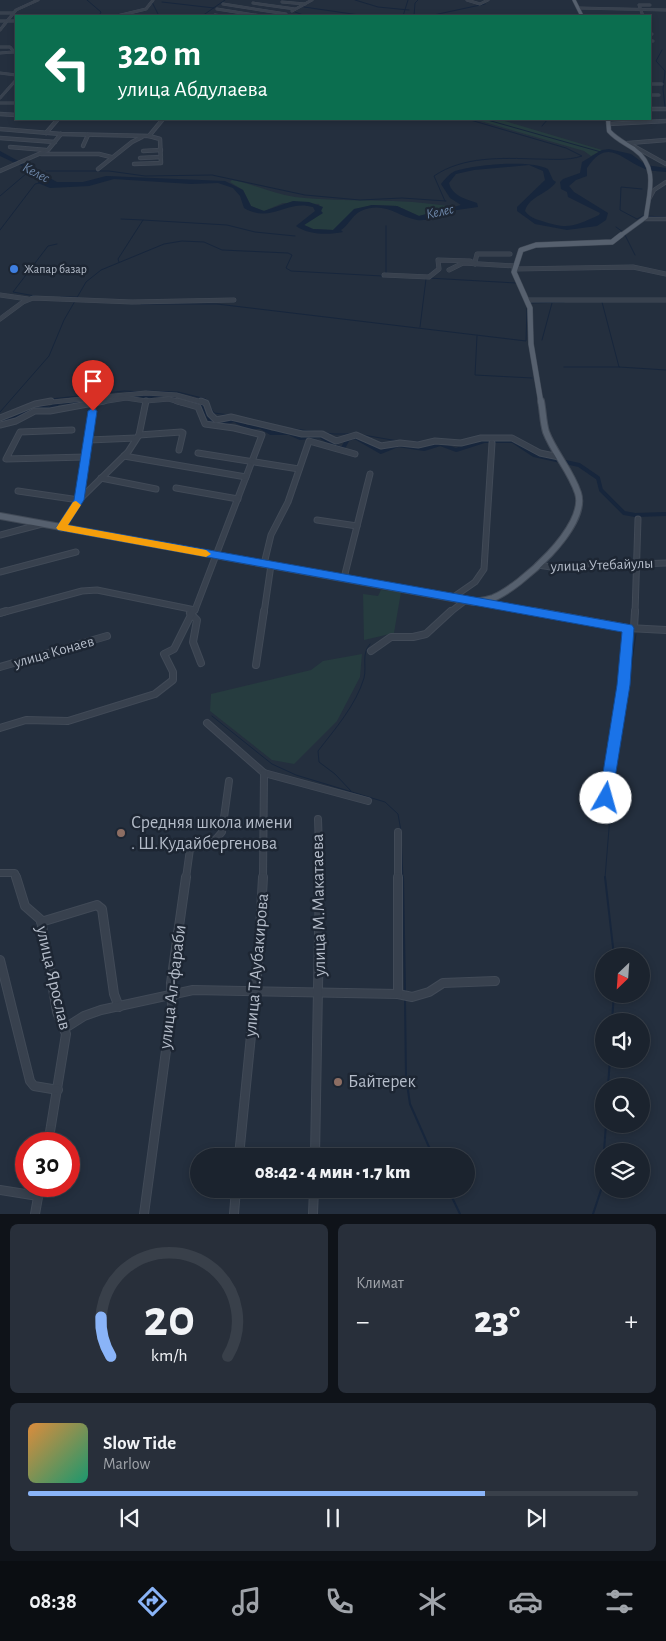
<!DOCTYPE html>
<html lang="ru">
<meta charset="utf-8">
<style>
body{margin:0;font-family:"Alegreya Sans",sans-serif;background:#282f3a;color:#f1f3f6;height:100vh;display:flex;flex-direction:column;font-size:19px;white-space:nowrap}
*{box-sizing:border-box;margin:0}
p{font-size:16px;color:#a0a4aa}
.icon{flex:none;width:28px;height:28px;fill:none;stroke:currentColor;stroke-width:2;stroke-linecap:round;stroke-linejoin:round}
.map{position:relative;height:1214px;overflow:hidden}
.panel{display:flex;flex-direction:column;gap:10px;padding:10px;background:#0f1319;flex:1}
.panel>*{flex:none}
.banner{position:absolute;left:15px;top:15px;width:636px;height:105px;border-radius:0px;box-shadow:0 2px 8px #0003,0 0 0 1px #39404a;background:#0b6e4f;color:#fff;overflow:hidden}
.needle{width:32px;rotate:205deg}
.controls{position:absolute;left:595px;top:948px;display:grid;gap:10px}
.controls a{display:grid;place-items:center;width:55px;height:55px;border-radius:50%;background:#1b232e;box-shadow:0 2px 8px #0003,0 0 0 1px #39404a;font-size:25px}
.speed{position:absolute;left:15px;top:1132px;display:flex;gap:10px;font-size:25px;font-weight:700;text-align:center}
.speed>*{display:grid;place-content:center;width:65px;height:65px;border-radius:50%;background:#1b232e;box-shadow:0 2px 8px #0003,0 0 0 1px #39404a;line-height:1}
.speed .limit{border:8px solid #d22;background:#fff;color:#111}
.pin{position:absolute;display:grid;place-items:center;width:42px;height:42px;color:#fff;margin:-51px -21px;border-radius:50% 50% 50% 0;rotate:-45deg;box-shadow:0 0 5px #0007}
.pin .icon{rotate:45deg}
.me{position:absolute;width:55px;margin:-28px;rotate:7deg;stroke-linejoin:round;filter:drop-shadow(0 0 4px #0008)}
.turn{display:flex;align-items:center;gap:18px;height:105px;padding:0 20px;font-size:22px}
.turn .icon{width:65px;height:65px;stroke-width:2.5}
.turn b{display:block;font-size:35px;line-height:42px}
.big{font-size:38px;font-weight:800;line-height:1.1}
.panel .tile{flex:1;display:flex;flex-direction:column;justify-content:center;gap:8px;min-width:0;padding:0 18px;border-radius:8px;background:#282f3a}
.panel .dial{align-items:center;gap:0}
.dial svg{height:130px;overflow:visible;fill:none;stroke:#39404a;stroke-width:7;stroke-linecap:round;text-anchor:middle}
.dial text{fill:#f1f3f6;stroke:none}
.song{display:flex;align-items:center;gap:15px}
.cover{width:60px;height:60px;border-radius:8px;background:linear-gradient(135deg,hsl(30 70% 55%),hsl(160 70% 35%))}
.played{height:5px;border-radius:2px;background:linear-gradient(90deg,#8ab4f8 75%,#39404a 75%)}
.keys{display:flex;justify-content:space-around;direction:ltr}
.heat{display:flex;justify-content:space-between;align-items:center;font-size:28px;direction:ltr}
.panel .tiles{flex:1;display:grid;gap:10px;grid-template-columns:1fr 1fr}
.tile:last-child{grid-column:span 2}
.trip{position:absolute;left:190px;top:1148px;width:285px;height:50px;border-radius:25px;background:#1b232e;box-shadow:0 2px 8px #0003,0 0 0 1px #39404a;font-weight:800;line-height:50px;text-align:center}
.menu{display:flex;height:80px;justify-content:space-around;align-items:center;background:#0b0e12;color:#a0a4aa}
.menu .icon{width:35px;height:35px}
.menu .on{color:#8ab4f8}
.menu b{font-size:22px;color:#f1f3f6}
.map>svg:first-child{display:block}
.green{fill:#263c3f}
.water{fill:#17263c}
.lines{fill:none;stroke-linecap:round;stroke-linejoin:round}
.stream-far1{stroke:#17263c;stroke-width:1}
.stream{stroke:#17263c;stroke-width:2}
.canal-far1{stroke:#17263c;stroke-width:3}
.canal{stroke:#17263c;stroke-width:4}
.minor-far5-casing{stroke:#414a57;stroke-width:3}
.minor-far4-casing{stroke:#414a57;stroke-width:4.5}
.minor-far3-casing{stroke:#414a57;stroke-width:5}
.minor-far2-casing{stroke:#414a57;stroke-width:7}
.minor-far1-casing{stroke:#414a57;stroke-width:8}
.minor-casing{stroke:#414a57;stroke-width:10}
.major-far3-casing{stroke:#414a57;stroke-width:4}
.major-far2-casing{stroke:#414a57;stroke-width:5}
.major-far1-casing{stroke:#414a57;stroke-width:6}
.major-casing{stroke:#414a57;stroke-width:8}
.minor-far5{stroke:#38414e;stroke-width:2.5}
.minor-far4{stroke:#38414e;stroke-width:3}
.minor-far3{stroke:#38414e;stroke-width:4}
.minor-far2{stroke:#38414e;stroke-width:5}
.minor-far1{stroke:#38414e;stroke-width:6}
.minor{stroke:#38414e;stroke-width:8}
.major-far3{stroke:#56606e;stroke-width:3}
.major-far2{stroke:#56606e;stroke-width:4}
.major-far1{stroke:#56606e;stroke-width:5}
.major{stroke:#56606e;stroke-width:6}
.route{fill:#1a73e8;stroke:#114b97}
.slow{fill:#f59e0b}
.shop-dot{fill:#3f7fe0;stroke:#1d2633;stroke-width:2}
.education-dot{fill:#8d6e63;stroke:#1d2633;stroke-width:2}
.labels{text-anchor:middle;dominant-baseline:central;stroke-width:5;stroke-linejoin:round;paint-order:stroke}
.far-poi-label{font-size:12px;fill:#b4bcc9;stroke:#1d2633;text-anchor:start}
.far-water-label{font-size:14px;font-style:italic;fill:#6d86a8;stroke:#1d2633}
.street-label{font-size:15px;fill:#b4bcc9;stroke:#1d2633}
.near-poi-label{font-size:18px;fill:#b4bcc9;stroke:#1d2633;text-anchor:start}
.near-street-label{font-size:18px;fill:#b4bcc9;stroke:#1d2633}
</style>
<div class="map">
<svg width="666" height="1214" viewBox="0 0 666 1214">
<rect width="100%" height="100%" fill="#242f3e"/>
<g class="green">
<polygon points="474,119 498,119 602,150 591,156 584,151"/>
<path d="M 232,180 C 253,184 274,194 295,197 C 347,203 400,197 452,207 L 419,216 L 397,206 L 372,205 L 353,211 L 333,230 L 313,229 L 304,225 L 322,213 L 319,204 L 283,203 L 264,211 L 251,206 L 243,190 L 230,182 Z"/>
<polygon points="381,590 401,592 394,633 364,640 363,594 378,596"/>
<polygon points="362,654 360,677 337,721 294,764 272,760 210,711 211,694 311,670 323,661"/>
</g>
<path class="water" d="M 609,149 L 631,154 L 646,165 L 666,168 L 666,172 C 658,171 650,172 643,168 C 621,159 607,137 587,168 L 587,176 L 576,180 L 569,186 L 574,192 L 608,213 L 606,220 L 597,226 L 567,230 L 535,224 L 517,211 L 517,207 L 545,180 L 543,171 L 529,165 L 474,170 L 456,174 L 449,183 C 452,196 466,199 477,203 L 478,207 L 450,211 L 445,216 C 436,218 426,221 417,220 C 396,216 385,201 361,211 C 352,215 349,225 341,230 L 343,232 C 329,235 308,235 296,226 L 315,211 L 313,207 C 287,199 271,224 244,208 L 240,196 L 233,188 L 218,183 L 191,184 L 114,179 L 89,186 L 50,188 L 38,183 L 39,179 L 36,179 L 32,171 L 0,156 L 0,151 L 57,182 L 83,182 L 106,176 L 225,181 L 243,190 L 251,206 L 264,211 L 293,201 L 309,202 L 323,207 L 321,211 L 323,213 L 304,225 L 313,229 L 333,230 L 354,209 L 372,205 L 397,206 L 419,216 L 461,205 L 450,198 L 441,184 C 445,179 449,174 455,171 C 474,165 531,159 548,169 L 553,180 L 556,182 C 548,194 529,196 525,211 C 529,217 535,219 542,221 C 568,230 575,226 599,215 L 600,213 L 568,197 L 567,192 L 561,189 L 560,182 L 563,179 L 580,173 L 582,162 L 602,150 Z"/>
<g class="lines">
<g class="stream-far1">
<polyline points="87,0 101,12 99,16"/>
<polyline points="355,0 378,7 409,10"/>
<polyline points="152,2 159,16"/>
<polyline points="162,2 214,8"/>
<polyline points="304,7 366,16"/>
<polyline points="295,12 306,16"/>
<polyline points="202,16 225,0"/>
<polyline points="403,16 408,0"/>
<polyline points="414,16 415,3 418,0"/>
<polyline points="429,16 485,4"/>
<polyline points="662,50 656,61 665,71 663,89 665,107"/>
<polyline points="484,119 601,152"/>
<polyline points="542,126 548,119"/>
<polyline points="46,171 109,171 145,176 212,175 305,195 360,200 402,198 446,201"/>
<polyline points="642,189 621,187 620,210 637,219 643,216 665,217"/>
<polyline points="0,196 27,173"/>
<path d="M 445,201 L 434,176 C 463,156 502,158 536,159 C 551,159 567,161 582,156 L 566,148 L 467,119"/>
<polyline points="121,219 143,220"/>
<polyline points="386,226 386,273"/>
<polyline points="616,227 623,232"/>
<polyline points="0,230 35,184 39,183"/>
<polyline points="625,235 635,255"/>
<polyline points="119,262 118,259 143,220 227,225 255,232 295,236"/>
<polyline points="428,278 516,283"/>
<polyline points="35,296 13,292 48,246 57,244"/>
<polyline points="61,297 77,297"/>
<polyline points="602,302 619,367 666,370"/>
<polyline points="531,303 564,302"/>
<polyline points="141,304 217,304 526,341 527,308"/>
<polyline points="420,327 426,279"/>
<polyline points="477,336 475,375 532,378"/>
<polyline points="542,340 552,303"/>
<polyline points="564,367 619,367"/>
<polyline points="147,391 178,392 206,399 214,413 229,415"/>
<polyline points="51,399 124,391 143,392"/>
<polyline points="0,412 49,356 64,320 86,282 101,270 164,244 182,241 204,242 222,250 288,253 292,255 286,268 291,271 382,276"/>
<polyline points="0,415 6,413"/>
<polyline points="286,428 334,434 354,434"/>
<polyline points="363,435 398,441"/>
<polyline points="410,442 426,441"/>
<polyline points="212,716 272,764 296,775 385,802 398,814 401,831"/>
<path d="M 351,791 L 335,774 L 319,762 L 318,751 C 335,729 356,705 364,678 C 367,665 361,654 370,644"/>
<polyline points="401,835 403,878"/>
<polyline points="605,878 611,804 636,634"/>
</g>
<g class="stream">
<polyline points="403,877 405,991"/>
<polyline points="605,877 614,956"/>
<polyline points="405,1000 406,1077 410,1104 433,1156"/>
<polyline points="612,1021 614,994"/>
<polyline points="608,1086 610,1059"/>
<polyline points="604,1151 606,1124"/>
<polyline points="448,1189 460,1214"/>
<polyline points="593,1214 602,1187 604,1157"/>
</g>
<g class="canal-far1">
<polyline points="132,395 147,397 162,395"/>
<polyline points="59,403 72,403"/>
<polyline points="78,403 112,398"/>
</g>
<g class="canal">
<polyline points="63,401 88,401"/>
<polyline points="198,402 214,425 234,420 247,427 261,427 271,433 289,433 300,438 320,436 339,448 343,448 348,439 355,437 381,452 398,445 424,449 440,444 456,450 484,441 513,441 534,455 579,465 598,478 601,490 624,513 635,515 666,514"/>
<polyline points="0,420 13,419 38,405 49,409 61,401"/>
</g>
<g class="minor-far5-casing">
<g id="minor-far5">
<polyline points="467,0 480,4 488,0"/>
<polyline points="282,2 305,4"/>
<polyline points="253,3 295,9"/>
<polyline points="223,4 286,14"/>
<polyline points="578,8 666,10"/>
<polyline points="217,9 261,16"/>
<polyline points="292,11 312,0"/>
<polyline points="0,13 13,13"/>
<polyline points="215,15 222,16"/>
<polyline points="117,16 146,9 153,0"/>
<polyline points="643,16 639,5 650,5"/>
<polyline points="0,21 16,21"/>
<polyline points="0,30 16,10 38,0"/>
<polyline points="650,33 652,34"/>
<polyline points="650,41 653,41"/>
<polyline points="0,47 10,47 16,54"/>
<polyline points="0,53 13,52"/>
<polyline points="0,73 16,75"/>
<polyline points="650,84 662,84"/>
<polyline points="650,95 659,95"/>
<polyline points="0,98 16,80"/>
<polyline points="0,103 16,103"/>
</g>
</g>
<g class="minor-far4-casing">
<g id="minor-far4">
<polyline points="650,109 666,109"/>
<polyline points="0,114 16,115"/>
<polyline points="608,124 666,121"/>
<polyline points="0,129 61,134 149,136 163,119"/>
<polyline points="46,133 58,119"/>
<polyline points="0,138 55,142"/>
<polyline points="628,143 666,164"/>
<polyline points="629,143 666,140"/>
<polyline points="83,146 88,135"/>
<polyline points="10,147 46,150"/>
<polyline points="143,151 161,150"/>
<polyline points="41,154 99,154 111,157"/>
<polyline points="140,158 161,157"/>
<polyline points="134,164 161,163 160,139 149,136"/>
<polyline points="98,169 132,142 142,137"/>
<polyline points="0,171 48,150 61,134"/>
<polyline points="649,199 654,190 666,182"/>
<polyline points="645,219 666,219"/>
</g>
</g>
<g class="minor-far3-casing">
<g id="minor-far3">
<polyline points="475,262 477,254 510,254"/>
<polyline points="514,269 633,267 666,274"/>
<polyline points="449,270 463,263 515,266"/>
<polyline points="384,275 429,277 439,269 438,260 470,261 475,264"/>
<polyline points="0,295 28,299"/>
<polyline points="529,300 666,300"/>
<polyline points="0,319 23,302 33,298 132,302 234,300"/>
<polyline points="42,403 146,393 176,395 205,403"/>
<polyline points="95,403 126,398 146,401 169,399 182,403"/>
</g>
</g>
<g class="minor-far2-casing">
<g id="minor-far2">
<polyline points="177,401 198,407 205,424 234,428 262,435 195,610 190,613"/>
<polyline points="201,401 206,403 210,414 216,420 231,417 302,434 322,434 336,441 356,435 381,446 400,443 418,445 435,441 461,443 481,438 512,438 540,453 559,457"/>
<polyline points="0,418 35,404 51,401"/>
<polyline points="0,425 16,421 35,411 50,411 104,401"/>
<polyline points="72,430 20,432 6,459 86,457"/>
<polyline points="139,435 181,432 183,433 179,450"/>
<polyline points="89,440 136,438"/>
<polyline points="198,453 299,469"/>
<polyline points="124,456 246,477"/>
<polyline points="101,478 156,489"/>
<polyline points="176,488 238,499"/>
<polyline points="18,491 79,500 128,452 139,435 146,401"/>
<polyline points="317,520 357,526"/>
<polyline points="61,528 79,500 93,411"/>
<polyline points="0,535 42,524"/>
<polyline points="264,564 271,535 288,502 309,441 355,454"/>
<polyline points="538,565 551,567 666,563"/>
<polyline points="0,572 76,552"/>
<polyline points="344,578 370,474"/>
<polyline points="452,598 475,582 484,569 492,443"/>
<polyline points="479,602 541,613"/>
<polyline points="1,613 82,591 97,590 195,610"/>
<polyline points="264,613 271,565"/>
<polyline points="449,613 466,600"/>
<polyline points="635,613 638,519"/>
</g>
</g>
<g class="minor-far1-casing">
<g id="minor-far1">
<polyline points="533,611 628,628 666,630"/>
<polyline points="0,613 6,611"/>
<polyline points="190,613 197,620 193,642 201,663"/>
<polyline points="634,628 635,611"/>
<polyline points="371,651 391,637 413,637 426,634 451,611"/>
<polyline points="256,665 264,611"/>
<polyline points="0,667 107,636"/>
<polyline points="207,723 264,773 368,801"/>
<polyline points="0,728 26,720 68,721 155,694 173,680 173,672 164,654 174,649 193,611"/>
<polyline points="606,798 624,685 628,628"/>
<polyline points="318,819 320,878"/>
<polyline points="398,832 398,878"/>
<polyline points="0,873 15,873 17,878"/>
<polyline points="186,878 190,849 216,839 222,832 229,781"/>
<polyline points="263,878 264,773"/>
</g>
</g>
<g class="minor-casing">
<g id="minor">
<polyline points="16,877 25,906 41,920 57,1012 66,1034 48,1144"/>
<polyline points="41,922 97,905 102,909 114,994 119,1007"/>
<polyline points="0,960 30,1081 34,1086 58,1090"/>
<polyline points="398,994 412,997 429,992 443,983 495,981"/>
<polyline points="65,1028 84,1016 101,1010 193,990 398,994 398,877"/>
<polyline points="239,1156 258,965 263,877"/>
<polyline points="315,1156 320,877"/>
<polyline points="0,1190 38,1196"/>
<polyline points="35,1214 40,1186"/>
<polyline points="144,1214 172,1006 171,983 186,877"/>
<polyline points="234,1214 236,1189"/>
<polyline points="313,1214 314,1189"/>
</g>
</g>
<g class="major-far3-casing">
<polyline id="major-far3" points="574,0 582,16"/>
</g>
<g class="major-far2-casing">
<path id="major-far2" d="M 608,119 L 609,131 C 616,139 625,143 634,149 C 659,167 649,192 646,217 L 620,236"/>
</g>
<g class="major-far1-casing">
<polyline id="major-far1" points="541,403 531,344 530,308 514,272 521,250 536,245 612,242 621,235"/>
</g>
<g class="major-casing">
<path id="major" d="M 0,516 L 474,602 C 480,601 487,600 493,598 C 520,587 589,526 578,493 C 571,471 554,453 546,432 C 543,422 543,411 541,401"/>
</g>
<use href="#minor-far5" class="minor-far5"/>
<use href="#minor-far4" class="minor-far4"/>
<use href="#minor-far3" class="minor-far3"/>
<use href="#minor-far2" class="minor-far2"/>
<use href="#minor-far1" class="minor-far1"/>
<use href="#minor" class="minor"/>
<use href="#major-far3" class="major-far3"/>
<use href="#major-far2" class="major-far2"/>
<use href="#major-far1" class="major-far1"/>
<use href="#major" class="major"/>
</g>
<polygon class="route" points="93,408 97,411 84,500 68,525 632,625 634,628 630,685 611,803 606,805 601,803 599,798 617,685 622,632 58,530 56,528 74,500 88,411"/>
<polygon class="slow" points="76,501 81,505 68,525 206,550 211,554 206,557 58,530 56,528 73,502"/>
<circle class="shop-dot" cx="14" cy="269" r="5"/>
<g class="education-dot">
<circle cx="121" cy="833" r="5"/>
<circle cx="338" cy="1082" r="5"/>
</g>
<g class="labels">
<g class="far-poi-label">
<text x="24" y="269">Жапар базар</text>
</g>
<g class="far-water-label">
<text transform="translate(36 173) rotate(28)">Келес</text>
<text transform="translate(440 212) rotate(-12)">Келес</text>
</g>
<g class="street-label">
<text transform="translate(602 565) rotate(-2)">улица Утебайулы</text>
<text transform="translate(54 652) rotate(-16)">улица Конаев</text>
</g>
<g class="near-poi-label">
<text x="131" y="823">Средняя школа имени<tspan x="131" dy="21">. Ш.Кудайбергенова</tspan></text>
<text x="348" y="1082">Байтерек</text>
</g>
<g class="near-street-label">
<text transform="translate(319 905) rotate(-91)">улица М.Макатаева</text>
<text transform="translate(257 965) rotate(-85)">улица Т.Аубакирова</text>
<text transform="translate(53 978) rotate(77)">улица Ярослав</text>
<text transform="translate(173 987) rotate(-83)">улица Ал-фараби</text>
</g>
</g>
</svg>
<div class="controls">
<a><svg class="needle" viewBox="-14 -14 28 28"><path d="M0-13l5 13h-10z" fill="#e53935"/><path d="M0 13l5-13h-10z" fill="#a0a4aa"/></svg></a>
<a><svg class="icon" aria-label="sound" viewBox="0 0 24 24"><path d="M4 9h4l5-4v14l-5-4H4zM17 9q2 3 0 6"/></svg></a>
<a><svg class="icon" aria-label="search" viewBox="0 0 24 24"><circle cx="10" cy="10" r="6"/><path d="M15 15l6 6"/></svg></a>
<a><svg class="icon" aria-label="layers" viewBox="0 0 24 24"><path d="M12 4l9 5-9 5-9-5zM3 14l9 5 9-5"/></svg></a>
</div>
<div class="speed"><div class="limit">30</div></div>
<div class="pin" style="left:93px;top:411px;background:#d93025"><svg class="icon" aria-label="arrive" viewBox="0 0 24 24"><path d="M6 21V4h12l-3 4 3 4H6"/></svg></div>
<svg class="me" style="left:606px;top:798px" viewBox="-20 -20 40 40"><circle r="19" fill="#fff"/><path d="M0-13L10 11 0 6-10 11z" fill="#1a73e8"/></svg>
<div class="trip">08:42 · 4 мин · 1.7 km</div>
<div class="banner">
<div class="turn"><svg class="icon" aria-label="left" viewBox="0 0 24 24"><path d="M17 20v-9H6M10 6l-5 5 5 5"/></svg><div><b>320 m</b>улица Абдулаева</div></div>
</div>
</div>
<section class="panel">
<div class="tiles">
<div class="tile dial"><svg viewBox="0 0 100 80">
<path d="M14 69A42 42 0 1 1 86 69"/>
<path d="M14 69A42 42 0 0 1 8 45" stroke="#8ab4f8"/>
<text x="50" y="56" font-size="32" font-weight="700">20</text>
<text x="50" y="72" font-size="11">km/h</text>
</svg></div>
<div class="tile"><p>Климат</p>
<div class="heat"><a>−</a><b class="big">23°</b><a>+</a></div>
</div>
<div class="tile">
<div class="song"><i class="cover"></i><div><b>Slow Tide</b><p>Marlow</p></div></div>
<div class="played"></div>
<div class="keys"><svg class="icon" aria-label="previous" viewBox="0 0 24 24"><path d="M18 5L8 12l10 7zM5 5v14"/></svg><svg class="icon" aria-label="pause" viewBox="0 0 24 24"><path d="M8 5v14M16 5v14"/></svg><svg class="icon" aria-label="next" viewBox="0 0 24 24"><path d="M6 5l10 7-10 7zM19 5v14"/></svg></div>
</div>
</div>
</section>
<nav class="menu">
<b>08:38</b>
<svg class="icon on" aria-label="directions" viewBox="0 0 24 24"><path d="M12 3l9 9-9 9-9-9zM9 14v-3h6M13 9l2 2-2 2"/></svg>
<svg class="icon" aria-label="music" viewBox="0 0 24 24"><path d="M9 18V5l10-2v13"/><circle cx="6" cy="18" r="3"/><circle cx="16" cy="16" r="3"/></svg>
<svg class="icon" aria-label="phone" viewBox="0 0 24 24"><path d="M5 4h4l2 5-3 2q2 4 5 5l2-3 5 2v4C11 20 4 13 5 4z"/></svg>
<svg class="icon" aria-label="climate" viewBox="0 0 24 24"><path d="M12 3v18M4 7l16 10M4 17L20 7"/></svg>
<svg class="icon" aria-label="car" viewBox="0 0 24 24"><path d="M5 17H2v-5l4-1 3-4h7l3 4 3 1v5h-3M9 17h6M6 11h13"/><circle cx="7" cy="17" r="2"/><circle cx="17" cy="17" r="2"/></svg>
<svg class="icon" aria-label="filters" viewBox="0 0 24 24"><path d="M4 7h16M4 17h16"/><circle cx="9" cy="7" r="2"/><circle cx="15" cy="17" r="2"/></svg>
</nav>
